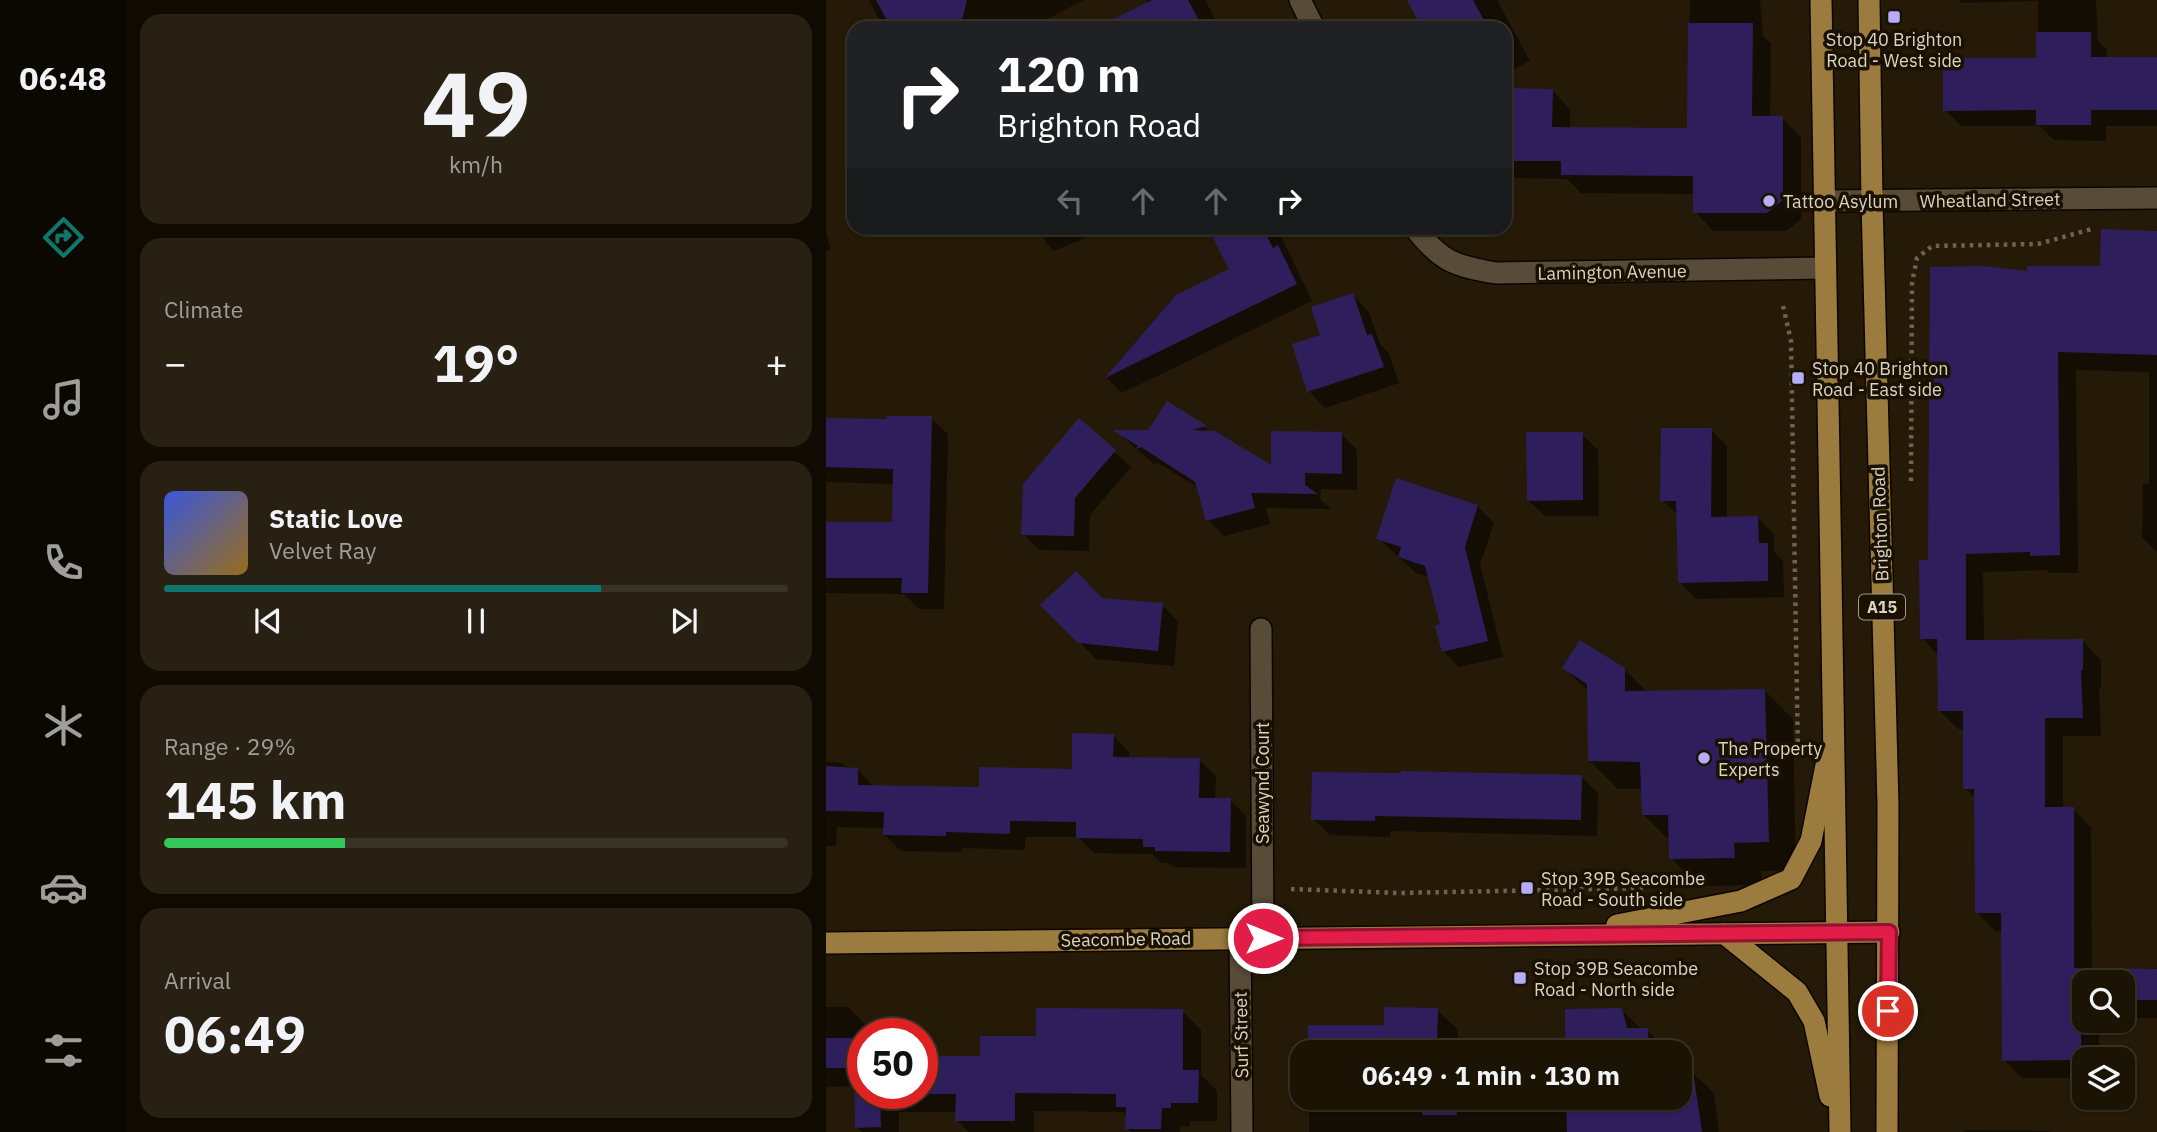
<!DOCTYPE html>
<meta charset="utf-8">
<style>
body{margin:0;font-family:"IBM Plex Sans",sans-serif;background:#282113;color:#f1f3f6;height:100vh;display:flex;flex-direction:column;font-size:26px;white-space:nowrap}
*{box-sizing:border-box;margin:0}
p{font-size:23px;color:#a09e9a}
.icon{flex:none;width:38px;height:38px;fill:none;stroke:currentColor;stroke-width:2;stroke-linecap:round;stroke-linejoin:round}
.map{position:relative;flex:1;overflow:hidden}
.side{display:flex;flex-direction:column;gap:14px;padding:14px;background:#0f0b03;width:700px}
.side>*{flex:none}
.hud{position:absolute;left:21px;top:21px;width:665px;height:214px;border-radius:21px;box-shadow:0 2px 5px #0004,0 0 0 2px #393327;background:#202124;color:#fff;overflow:hidden}
.controls{position:absolute;left:1246px;top:970px;display:grid;gap:14px}
.controls a{display:grid;place-items:center;width:63px;height:63px;border-radius:14px;background:#1b1405;box-shadow:0 2px 5px #0004,0 0 0 2px #393327;font-size:35px}
.speed{position:absolute;left:21px;top:1018px;display:flex;gap:14px;font-size:35px;font-weight:700;text-align:center}
.speed>*{display:grid;place-content:center;width:91px;height:91px;border-radius:50%;background:#1b1405;box-shadow:0 2px 5px #0004,0 0 0 2px #393327;line-height:1}
.speed .limit{border:10px solid #d22;background:#fff;color:#111}
.pin{position:absolute;display:grid;place-items:center;width:60px;height:60px;color:#fff;margin:-30px;border:4px solid #fff;border-radius:50%;box-shadow:0 2px 7px #0007}
.me{position:absolute;width:77px;margin:-38px;rotate:90deg;stroke-linejoin:round;filter:drop-shadow(0 0 5px #0008)}
.turn{display:flex;align-items:center;gap:24px;height:147px;padding:0 35px;font-size:32px}
.turn .icon{width:91px;height:91px;stroke-width:2.5}
.turn b{display:block;font-size:49px;line-height:60px}
.lanes{display:flex;align-items:center;height:66px;padding:0 35px;background:#0003;justify-content:center;gap:35px;direction:ltr}
.lanes .off{opacity:.35}
.big{font-size:52px;font-weight:700;line-height:1.1}
.side .tile{flex:1;display:flex;flex-direction:column;justify-content:center;gap:10px;min-width:0;padding:0 24px;border-radius:21px;background:#282113}
.side .dial{align-items:center;gap:0}
.dial b{font-size:91px;line-height:1}
.song{display:flex;align-items:center;gap:21px}
.cover{width:84px;height:84px;border-radius:10px;background:linear-gradient(135deg,hsl(230 70% 55%),hsl(40 70% 35%))}
.played{height:7px;border-radius:4px;background:linear-gradient(90deg,#0f766e 70%,#393327 70%)}
.keys{display:flex;justify-content:space-around;direction:ltr}
.heat{display:flex;justify-content:space-between;align-items:center;font-size:38px;direction:ltr}
.charge{height:10px;border-radius:5px;background:linear-gradient(90deg,#34c759 29%,#393327 0)}
.trip{position:absolute;left:464px;top:1040px;width:402px;height:70px;border-radius:21px;background:#1b1405;box-shadow:0 2px 5px #0004,0 0 0 2px #393327;font-weight:700;line-height:70px;text-align:center}
main{display:flex;flex:1;min-height:0}
.tabs{display:flex;flex-direction:column;width:126px;justify-content:space-around;align-items:center;background:#0b0802;color:#a09e9a}
.tabs .icon{width:49px;height:49px}
.tabs .current{color:#0f766e}
.tabs b{font-size:32px;color:#f1f3f6}
.map>svg:first-child{display:block}
.shadow{fill:#0007}
.building{fill:#2e1f5c}
.lines{fill:none;stroke-linecap:round;stroke-linejoin:round}
.minor-casing{stroke:#0d0500;stroke-width:24}
.major-casing{stroke:#0d0500;stroke-width:24}
.path{stroke:#6c6353;stroke-width:4.5;stroke-dasharray:3.5 5;stroke-linecap:butt}
.minor{stroke:#584c39;stroke-width:21}
.major{stroke:#9c7b3e;stroke-width:21}
.route-casing{stroke:#92132f;stroke-width:18}
.route{stroke:#e11d48;stroke-width:12}
.poi-dot{fill:#b6acf8;stroke:#1a1101;stroke-width:2.5}
.labels{text-anchor:middle;dominant-baseline:central;stroke-width:7;stroke-linejoin:round;paint-order:stroke}
.shield{fill:#1a1101;stroke:#a0998c;stroke-width:2}
.shield-label{font-size:16px;font-weight:bold;fill:#dad3c8}
.poi-label{font-size:18px;fill:#dad3c8;stroke:#1a1101;text-anchor:start}
.street-label{font-size:18px;fill:#dad3c8;stroke:#1a1101}
</style>
<main>
<nav class="tabs">
<b>06:48</b>
<svg class="icon current" aria-label="directions" viewBox="0 0 24 24"><path d="M12 3l9 9-9 9-9-9zM9 14v-3h6M13 9l2 2-2 2"/></svg>
<svg class="icon" aria-label="music" viewBox="0 0 24 24"><path d="M9 18V5l10-2v13"/><circle cx="6" cy="18" r="3"/><circle cx="16" cy="16" r="3"/></svg>
<svg class="icon" aria-label="phone" viewBox="0 0 24 24"><path d="M5 4h4l2 5-3 2q2 4 5 5l2-3 5 2v4C11 20 4 13 5 4z"/></svg>
<svg class="icon" aria-label="climate" viewBox="0 0 24 24"><path d="M12 3v18M4 7l16 10M4 17L20 7"/></svg>
<svg class="icon" aria-label="car" viewBox="0 0 24 24"><path d="M5 17H2v-5l4-1 3-4h7l3 4 3 1v5h-3M9 17h6M6 11h13"/><circle cx="7" cy="17" r="2"/><circle cx="17" cy="17" r="2"/></svg>
<svg class="icon" aria-label="filters" viewBox="0 0 24 24"><path d="M4 7h16M4 17h16"/><circle cx="9" cy="7" r="2"/><circle cx="15" cy="17" r="2"/></svg>
</nav>
<section class="side">
<div class="tile dial"><b>49</b><p>km/h</p></div>
<div class="tile"><p>Climate</p>
<div class="heat"><a>−</a><b class="big">19°</b><a>+</a></div>
</div>
<div class="tile">
<div class="song"><i class="cover"></i><div><b>Static Love</b><p>Velvet Ray</p></div></div>
<div class="played"></div>
<div class="keys"><svg class="icon" aria-label="previous" viewBox="0 0 24 24"><path d="M18 5L8 12l10 7zM5 5v14"/></svg><svg class="icon" aria-label="pause" viewBox="0 0 24 24"><path d="M8 5v14M16 5v14"/></svg><svg class="icon" aria-label="next" viewBox="0 0 24 24"><path d="M6 5l10 7-10 7zM19 5v14"/></svg></div>
</div>
<div class="tile"><p>Range · 29%</p><b class="big">145 km</b><div class="charge"></div></div>
<div class="tile"><p>Arrival</p><b class="big">06:49</b></div>
</section>
<div class="map">
<svg width="1331" height="1132" viewBox="0 0 1331 1132">
<rect width="100%" height="100%" fill="#241a07"/>
<g class="shadow">
<polygon points="43,0 258,0 204,28 57,28"/>
<polygon points="320,0 379,0 391,23 383,28 304,28 322,4"/>
<polygon points="584,0 671,0 704,61 679,74 679,28 599,28"/>
<polygon points="864,0 934,0 937,36 945,43 944,118 956,118 975,137 975,219 960,231 887,231 869,212 868,194 755,193 741,179 679,178 679,90 726,90 744,109 744,129 863,130"/>
<polygon points="1133,0 1270,0 1272,41 1281,50 1281,58 1331,58 1331,126 1280,126 1280,141 1228,140 1214,126 1135,126 1119,110 1212,59 1212,1 1136,3"/>
<polygon points="214,228 283,228 228,251 220,243"/>
<polygon points="384,228 451,228 486,301 296,393 281,378 351,297 406,270"/>
<polygon points="1277,231 1331,232 1331,552 1316,537 1317,484 1323,484 1323,372 1250,370 1252,573 1224,573 1220,570 1157,572 1158,641 1257,641 1275,660 1275,688 1273,688 1275,736 1237,736 1237,809 1247,809 1265,827 1266,970 1331,971 1331,1018 1297,1018 1297,982 1258,982 1258,1020 1273,1020 1273,1059 1258,1059 1258,1078 1196,1078 1178,1060 1177,931 1169,931 1151,912 1150,799 1139,788 1139,729 1132,729 1113,710 1113,656 1096,638 1104,562 1203,273 1276,268"/>
<polygon points="0,232 5,250 0,251"/>
<polygon points="527,295 543,312 554,344 562,352 573,383 499,408 483,391 468,345 496,336"/>
<polygon points="341,403 385,432 447,468 515,434 531,450 531,490 495,489 494,499 505,509 440,508 444,524 398,536 382,520 373,488 332,463 328,464 290,431 323,432"/>
<polygon points="105,418 122,434 118,609 93,609 78,594 0,593 0,524 67,524 68,484 0,482 0,420 62,421"/>
<polygon points="254,421 305,467 264,515 263,551 214,550 197,534"/>
<polygon points="885,430 901,446 901,519 932,518 948,534 948,552 957,561 958,597 870,599 854,582 853,516 836,500"/>
<polygon points="756,434 772,450 773,516 719,516 702,500"/>
<polygon points="571,480 652,507 668,523 654,564 677,657 633,667 617,651 616,626 604,577 590,573 552,538"/>
<polygon points="276,600 336,605 352,621 348,666 270,659 217,605"/>
<polygon points="738,668 798,669 821,692 938,690 967,719 970,870 935,871 936,885 873,886 845,858 845,842 817,814 817,789 792,789 764,761 763,692"/>
<polygon points="287,735 303,752 303,759 373,760 390,776 389,800 404,800 420,816 420,868 347,867 343,863 335,863 326,854 268,853 252,837 199,837 199,850 136,848 136,852 75,851 59,835 59,828 11,827 10,846 0,846 0,762 16,763 23,769 31,769 47,786 154,788 247,771"/>
<polygon points="756,777 772,793 771,836 564,831 564,837 504,835 487,819"/>
<polygon points="0,1007 22,1007 41,1026 41,1034 37,1034 37,1094 96,1094 156,1057 211,1038 356,1011 375,1030 375,1075 391,1091 391,1121 364,1121 364,1126 354,1126 354,1132 305,1132 301,1128 301,1117 297,1112 208,1111 208,1132 143,1132 131,1120 131,1112 73,1112 73,1132 36,1132 30,1127 30,1086 0,1087"/>
<polygon points="795,1009 816,1030 821,1030 842,1052 741,1052"/>
<polygon points="611,1010 632,1030 632,1052 483,1052"/>
<polygon points="867,1073 888,1093 893,1132 483,1132 483,1097 854,1097 854,1075"/>
<polygon points="1138,1130 1224,1131 1224,1132 1138,1132"/>
</g>
<g class="building">
<polygon points="50,0 141,0 134,28 65,28"/>
<polygon points="326,0 362,0 377,28 270,28"/>
<polygon points="581,0 647,0 662,28 596,28"/>
<polygon points="862,23 927,23 926,116 957,116 957,200 941,213 867,213 867,176 735,175 735,161 679,161 679,88 727,89 726,127 861,128"/>
<polygon points="1210,32 1265,32 1265,57 1331,57 1331,110 1265,110 1265,125 1210,125 1210,110 1117,111 1117,58 1210,58"/>
<polygon points="382,228 437,228 447,248 452,245 471,284 279,378 350,295 403,269"/>
<polygon points="1275,229 1331,231 1331,355 1232,352 1234,555 1204,556 1204,552 1140,554 1140,640 1257,639 1257,670 1255,670 1257,718 1219,718 1219,807 1248,807 1248,968 1331,969 1331,1000 1297,1000 1297,982 1258,982 1258,1000 1255,1000 1255,1060 1176,1061 1175,913 1149,913 1148,789 1137,789 1137,711 1112,711 1111,639 1094,639 1093,560 1102,560 1104,267 1157,266 1201,271 1201,266 1274,266"/>
<polygon points="527,293 541,335 546,334 558,367 481,392 466,344 494,335 485,307"/>
<polygon points="341,401 381,426 366,430 389,431 445,465 445,431 516,432 516,474 479,473 479,485 492,494 425,493 429,508 380,521 369,482 315,447 310,449 312,446 286,430 322,430"/>
<polygon points="61,416 106,416 102,593 75,593 76,578 0,578 0,522 66,522 67,469 0,467 0,418 61,419"/>
<polygon points="253,418 290,450 249,498 248,536 195,535 197,484"/>
<polygon points="835,428 886,428 885,517 932,516 933,543 942,543 942,581 852,583 850,501 834,501"/>
<polygon points="700,432 757,432 757,500 701,501"/>
<polygon points="570,478 652,505 639,547 662,641 616,652 609,626 614,624 599,566 572,557 575,547 550,539"/>
<polygon points="250,571 276,598 337,603 332,651 252,643 214,605"/>
<polygon points="754,640 799,668 799,691 939,689 943,842 908,843 909,858 843,859 842,815 816,815 814,762 762,761 761,684 736,668"/>
<polygon points="246,733 288,734 287,757 374,758 373,798 405,798 404,852 329,851 329,847 317,847 317,839 250,838 250,822 184,821 184,834 120,832 120,836 57,835 58,812 0,811 0,766 32,768 32,785 153,787 153,767 246,769"/>
<polygon points="575,771 756,775 755,820 549,816 549,821 485,820 486,772 575,773"/>
<polygon points="558,1007 612,1008 611,1050 739,1051 739,1009 796,1008 801,1028 822,1028 823,1052 482,1052 482,1025 558,1025"/>
<polygon points="210,1008 357,1009 357,1070 373,1070 372,1103 345,1103 345,1108 336,1108 335,1129 299,1129 300,1107 290,1107 290,1094 189,1093 189,1121 129,1121 130,1094 96,1094 96,1056 154,1056 154,1036 210,1036"/>
<polygon points="0,1038 37,1038 37,1094 54,1094 55,1127 29,1128 28,1068 0,1068"/>
<polygon points="867,1071 876,1132 741,1132 740,1103 631,1102 631,1115 596,1115 595,1097 854,1097 854,1073"/>
<rect x="481" y="1097" width="51" height="5"/>
</g>
<g class="lines">
<g class="minor-casing">
<g id="minor">
<polyline points="474,0 488,28"/>
<polyline points="997,201 1331,198"/>
<path d="M 589,228 C 615,262 629,266 670,273 L 999,268"/>
<polyline points="435,629 437,938"/>
<polyline points="414,938 416,1132"/>
</g>
</g>
<g class="major-casing">
<g id="major">
<path d="M 995,0 C 999,377 1011,755 1014,1132"/>
<polyline points="1043,0 1046,202 1062,805 1061,1132"/>
<polyline points="791,925 915,901 965,879 985,841 1001,760"/>
<polyline points="899,934 971,992 988,1021 1004,1096"/>
<polyline points="0,943 1063,932"/>
</g>
</g>
<g class="path">
<polyline points="957,306 965,341 972,756"/>
<polyline points="1085,481 1086,283 1091,258 1106,246 1212,244 1266,229"/>
<polyline points="465,889 573,893 821,888"/>
</g>
<use href="#minor" class="minor"/>
<use href="#major" class="major"/>
</g>
<g class="lines">
<g class="route-casing">
<polyline id="route" points="437,938 1063,932 1062,1011"/>
</g>
<use href="#route" class="route"/>
</g>
<g class="poi-dot">
<rect x="1061" y="10" width="14" height="14" rx="3.5"/>
<circle cx="943" cy="201" r="7"/>
<rect x="965" y="371" width="14" height="14" rx="3.5"/>
<circle cx="878" cy="758" r="7"/>
<rect x="694" y="881" width="14" height="14" rx="3.5"/>
<rect x="687" y="971" width="14" height="14" rx="3.5"/>
</g>
<g class="labels">
<rect class="shield" x="1033" y="594.5" width="46" height="25" rx="5"/>
<g class="shield-label">
<text x="1056" y="607">A15</text>
</g>
<g class="poi-label">
<text x="1068" y="39" text-anchor="middle">Stop 40 Brighton<tspan x="1068" dy="21">Road - West side</tspan></text>
<text x="957" y="201">Tattoo Asylum</text>
<text x="986" y="368">Stop 40 Brighton<tspan x="986" dy="21">Road - East side</tspan></text>
<text x="892" y="748">The Property<tspan x="892" dy="21">Experts</tspan></text>
<text x="715" y="878">Stop 39B Seacombe<tspan x="715" dy="21">Road - South side</tspan></text>
<text x="708" y="968">Stop 39B Seacombe<tspan x="708" dy="21">Road - North side</tspan></text>
</g>
<g class="street-label">
<text transform="translate(1164 200) rotate(-1)">Wheatland Street</text>
<text transform="translate(786 272) rotate(-1)">Lamington Avenue</text>
<text transform="translate(1054 524) rotate(-92)">Brighton Road</text>
<text transform="translate(436 783) rotate(-90)">Seawynd Court</text>
<text transform="translate(300 939) rotate(-1)">Seacombe Road</text>
<text transform="translate(415 1035) rotate(-91)">Surf Street</text>
</g>
</g>
</svg>
<div class="controls">
<a><svg class="icon" aria-label="search" viewBox="0 0 24 24"><circle cx="10" cy="10" r="6"/><path d="M15 15l6 6"/></svg></a>
<a><svg class="icon" aria-label="layers" viewBox="0 0 24 24"><path d="M12 4l9 5-9 5-9-5zM3 14l9 5 9-5"/></svg></a>
</div>
<div class="speed"><div class="limit">50</div></div>
<div class="pin" style="left:1062px;top:1011px;background:#d93025"><svg class="icon" aria-label="arrive" viewBox="0 0 24 24"><path d="M6 21V4h12l-3 4 3 4H6"/></svg></div>
<svg class="me" style="left:437px;top:938px" viewBox="-20 -20 40 40"><circle r="17" fill="#e11d48" stroke="#fff" stroke-width="3"/><path d="M0-11L8 9 0 5-8 9z" fill="#fff"/></svg>
<div class="trip">06:49 · 1 min · 130 m</div>
<div class="hud">
<div class="turn"><svg class="icon" aria-label="right" viewBox="0 0 24 24"><path d="M7 20v-9h11M14 6l5 5-5 5"/></svg><div><b>120 m</b>Brighton Road</div></div>
<div class="lanes"><svg class="icon off" aria-label="left" viewBox="0 0 24 24"><path d="M17 20v-9H6M10 6l-5 5 5 5"/></svg><svg class="icon off" aria-label="ahead" viewBox="0 0 24 24"><path d="M12 20V5M6 11l6-6 6 6"/></svg><svg class="icon off" aria-label="ahead" viewBox="0 0 24 24"><path d="M12 20V5M6 11l6-6 6 6"/></svg><svg class="icon" aria-label="right" viewBox="0 0 24 24"><path d="M7 20v-9h11M14 6l5 5-5 5"/></svg></div>
</div>
</div>
</main>
